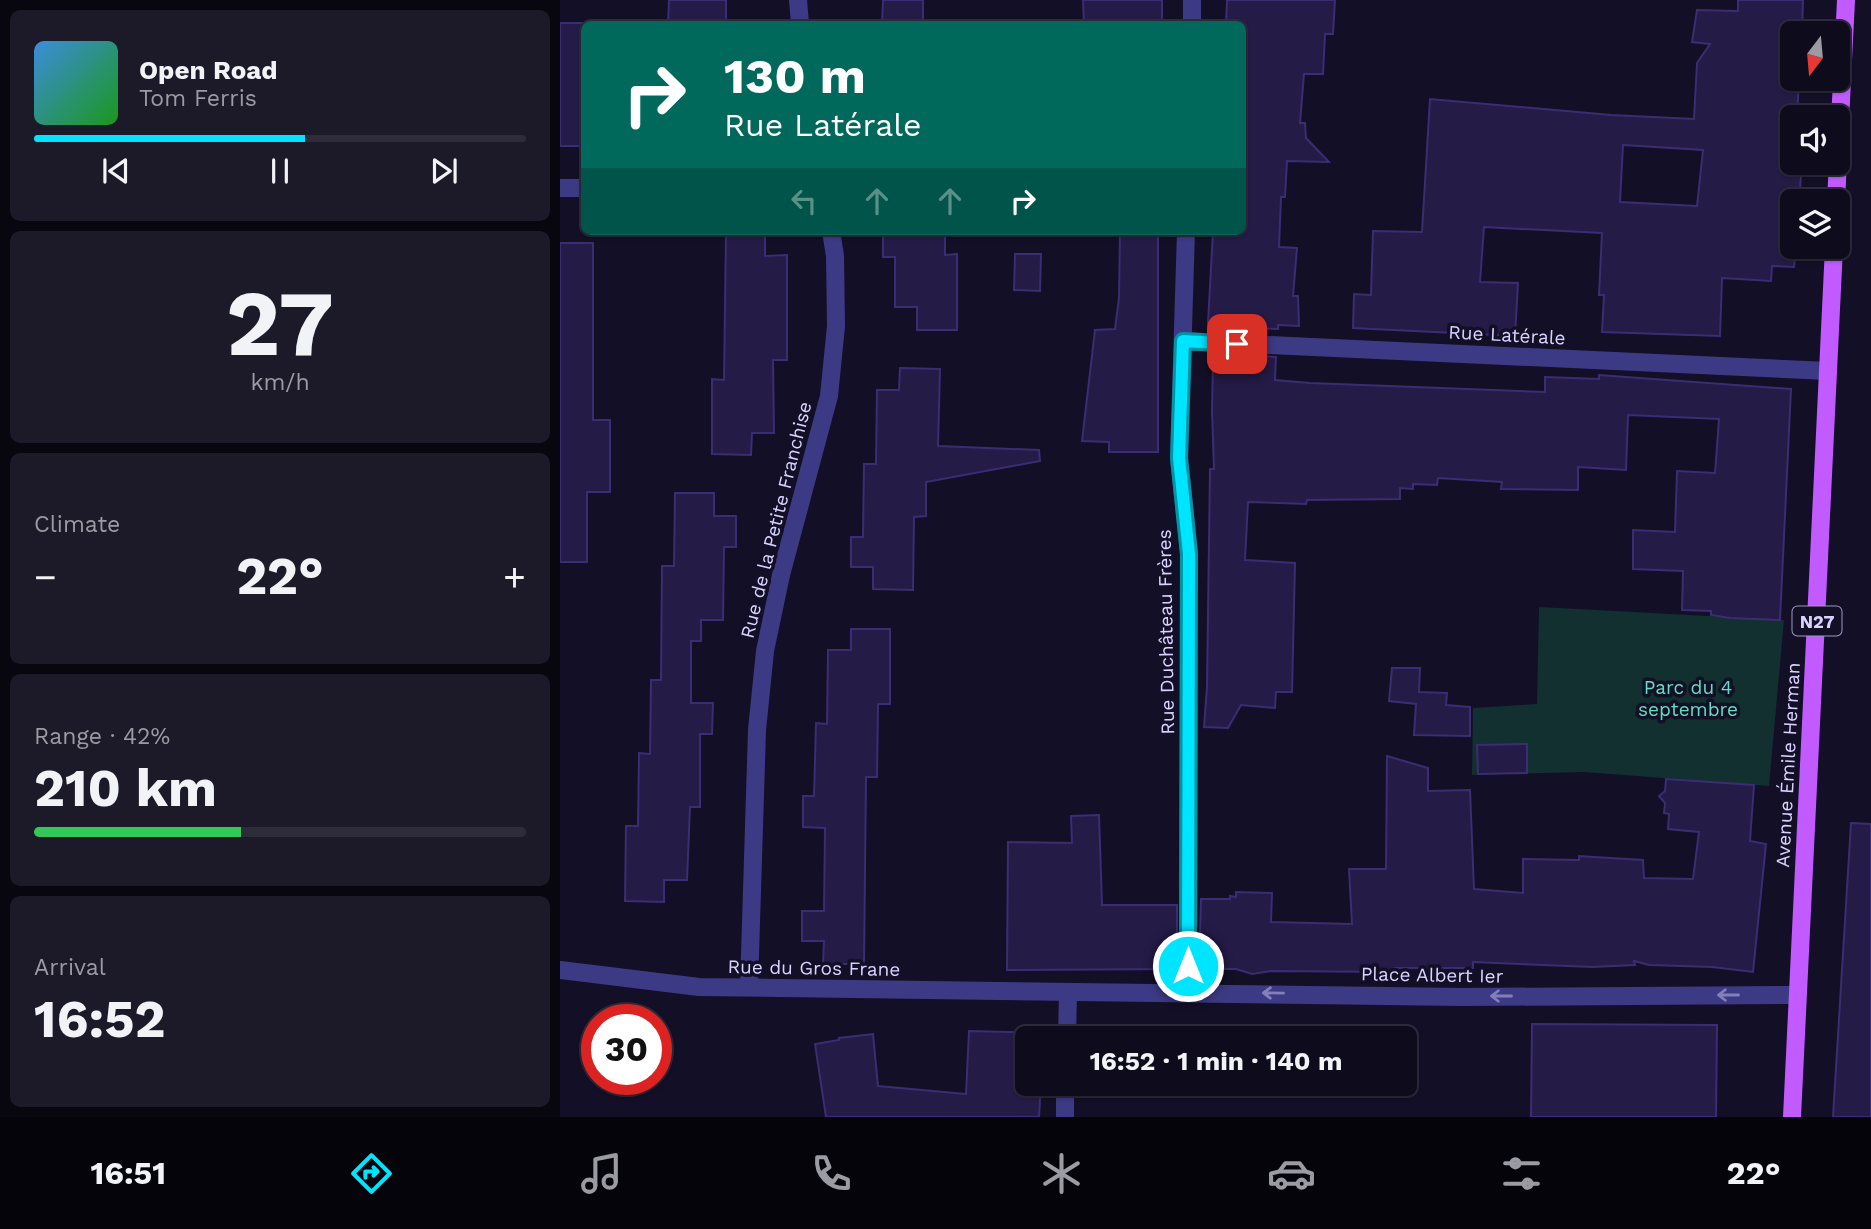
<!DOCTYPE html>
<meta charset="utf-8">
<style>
body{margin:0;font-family:"Work Sans",sans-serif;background:#1c1929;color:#f1f3f6;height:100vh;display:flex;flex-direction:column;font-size:26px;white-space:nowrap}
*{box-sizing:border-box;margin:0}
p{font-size:23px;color:#9b9ba3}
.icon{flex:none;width:38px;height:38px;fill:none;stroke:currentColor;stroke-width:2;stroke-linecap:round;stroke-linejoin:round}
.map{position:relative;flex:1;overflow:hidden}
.drawer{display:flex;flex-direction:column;gap:10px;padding:10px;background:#08060f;width:560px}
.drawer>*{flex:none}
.guide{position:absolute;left:21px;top:21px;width:665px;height:214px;border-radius:10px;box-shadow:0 2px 5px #0004,0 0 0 2px #2e2b3b;background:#00695c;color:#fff;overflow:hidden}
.needle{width:46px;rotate:196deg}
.buttons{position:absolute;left:1220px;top:21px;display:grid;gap:14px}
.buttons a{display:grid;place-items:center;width:70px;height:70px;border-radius:10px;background:#0e0b1c;box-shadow:0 2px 5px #0004,0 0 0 2px #2e2b3b;font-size:35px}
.speed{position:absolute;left:21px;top:1004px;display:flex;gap:14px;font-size:35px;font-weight:700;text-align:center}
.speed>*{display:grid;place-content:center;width:91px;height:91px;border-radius:50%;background:#0e0b1c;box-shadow:0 2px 5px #0004,0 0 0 2px #2e2b3b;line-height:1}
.speed .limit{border:10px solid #d22;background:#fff;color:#111}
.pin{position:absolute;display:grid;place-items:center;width:60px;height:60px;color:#fff;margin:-30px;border-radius:14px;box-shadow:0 4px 10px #0006}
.me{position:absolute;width:77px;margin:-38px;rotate:0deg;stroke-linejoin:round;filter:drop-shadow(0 0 5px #0008)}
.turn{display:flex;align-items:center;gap:24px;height:147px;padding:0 28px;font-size:32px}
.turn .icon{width:91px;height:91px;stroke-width:2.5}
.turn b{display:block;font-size:49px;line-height:60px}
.lanes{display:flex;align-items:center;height:66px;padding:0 28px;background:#0003;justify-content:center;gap:35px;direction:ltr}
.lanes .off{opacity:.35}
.big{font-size:52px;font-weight:700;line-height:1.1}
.drawer .card{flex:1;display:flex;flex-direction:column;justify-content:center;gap:10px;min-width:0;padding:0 24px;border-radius:10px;background:#1c1929}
.drawer .dial{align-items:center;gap:0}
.dial b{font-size:91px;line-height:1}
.song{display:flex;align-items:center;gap:21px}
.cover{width:84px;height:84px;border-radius:10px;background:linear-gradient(135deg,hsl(210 70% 55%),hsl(120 70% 35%))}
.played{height:7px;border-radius:4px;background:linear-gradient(90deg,#00e5ff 55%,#2e2b3b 55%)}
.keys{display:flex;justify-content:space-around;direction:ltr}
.heat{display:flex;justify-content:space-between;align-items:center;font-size:38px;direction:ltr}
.charge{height:10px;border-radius:5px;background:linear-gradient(90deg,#34c759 42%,#2e2b3b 0)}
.trip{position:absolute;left:455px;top:1026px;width:402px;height:70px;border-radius:10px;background:#0e0b1c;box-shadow:0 2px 5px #0004,0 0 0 2px #2e2b3b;font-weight:700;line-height:70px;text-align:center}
.dock{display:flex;height:112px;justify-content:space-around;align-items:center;background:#06040b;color:#9b9ba3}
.dock .icon{width:49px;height:49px}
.dock .on{color:#00e5ff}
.dock b{font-size:32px;color:#f1f3f6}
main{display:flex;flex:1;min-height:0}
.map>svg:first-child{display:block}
.green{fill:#12302f}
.building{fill:#241b47;stroke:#3b2d73;stroke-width:2;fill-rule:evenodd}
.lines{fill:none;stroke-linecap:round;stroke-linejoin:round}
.street{stroke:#3d3a85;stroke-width:18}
.primary{stroke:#c25bff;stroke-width:18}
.oneway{stroke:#837fbc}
.route-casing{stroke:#0095a6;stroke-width:18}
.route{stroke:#00e5ff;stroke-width:12}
.labels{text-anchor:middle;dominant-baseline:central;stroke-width:7;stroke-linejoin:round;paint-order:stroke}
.shield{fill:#130f26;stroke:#9e99be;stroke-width:2}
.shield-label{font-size:18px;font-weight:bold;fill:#d9d4ff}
.street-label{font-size:19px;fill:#d9d4ff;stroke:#130f26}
.park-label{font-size:19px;fill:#5fe0c0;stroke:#130f26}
</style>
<main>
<section class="drawer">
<div class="card">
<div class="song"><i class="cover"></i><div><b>Open Road</b><p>Tom Ferris</p></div></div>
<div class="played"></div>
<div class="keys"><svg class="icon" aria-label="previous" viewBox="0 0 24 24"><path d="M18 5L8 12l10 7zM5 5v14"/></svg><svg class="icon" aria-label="pause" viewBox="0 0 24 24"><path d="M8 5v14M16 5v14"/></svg><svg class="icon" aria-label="next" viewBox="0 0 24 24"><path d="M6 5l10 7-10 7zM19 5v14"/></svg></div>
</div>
<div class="card dial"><b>27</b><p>km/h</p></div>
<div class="card"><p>Climate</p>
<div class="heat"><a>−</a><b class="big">22°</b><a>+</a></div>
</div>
<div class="card"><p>Range · 42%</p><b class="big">210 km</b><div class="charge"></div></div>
<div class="card"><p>Arrival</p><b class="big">16:52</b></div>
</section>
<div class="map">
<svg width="1311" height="1117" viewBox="0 0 1311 1117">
<rect width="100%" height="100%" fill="#130f26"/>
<polygon class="green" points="979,607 1224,620 1209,786 1024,772 912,775 913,708 977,704"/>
<g class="building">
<polygon points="109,0 166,0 166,24 108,24"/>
<polygon points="323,0 363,0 363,24 322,24"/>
<polygon points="523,0 602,0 602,24 524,24"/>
<polygon points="667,0 775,0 773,34 765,34 763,74 744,74 740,123 745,123 746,138 769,162 727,161 725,197 721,197 719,247 737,248 733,296 738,296 739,326 718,325 718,329 687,328 686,333 654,331 654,323 648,323 653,231 682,231 682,24 666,24"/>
<path d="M 1178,0 L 1243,0 L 1242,33 L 1232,33 L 1232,79 L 1239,79 L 1237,117 L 1232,117 L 1232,163 L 1242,163 L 1239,201 L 1232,201 L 1232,247 L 1236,247 L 1234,267 L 1212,266 L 1211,281 L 1162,278 L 1160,336 L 1042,332 L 1044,295 L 1039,295 L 1042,233 L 924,227 L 920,282 L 958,283 L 955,336 L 793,328 L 794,294 L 811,295 L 813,231 L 862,232 L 870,99 L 1051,115 L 1134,119 L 1137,63 L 1150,44 L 1132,42 L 1137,10 L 1178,11 ZM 1063,145 L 1143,150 L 1137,206 L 1060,202 Z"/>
<rect x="0" y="23" width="24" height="123"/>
<polygon points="323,231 385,231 385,255 397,254 397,330 357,330 357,307 335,307 335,257 323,257"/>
<polygon points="560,231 598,231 598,452 549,452 549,442 522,441 535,330 555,329 559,298"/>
<polygon points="166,233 205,233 205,256 227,255 227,360 213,360 214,433 192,433 191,455 152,454 152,379 164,380"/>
<polygon points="0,243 33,243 33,420 50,420 50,492 27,492 27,562 0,562"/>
<polygon points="455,254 481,254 480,291 454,290"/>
<polygon points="653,354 716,357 715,380 750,383 985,392 985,377 1039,379 1039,375 1231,389 1220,620 1170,618 1151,615 1151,611 1122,610 1123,571 1073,569 1073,530 1115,532 1117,471 1155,473 1159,419 1068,415 1066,470 1018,467 1018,490 941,489 942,482 878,478 877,485 853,484 853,489 840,488 840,499 747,500 746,504 688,502 685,560 735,563 732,692 716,692 715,708 681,705 668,728 644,727 647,687 650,469 654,469 652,412"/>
<polygon points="340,368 380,369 378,446 479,450 480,461 366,482 366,516 354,517 353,590 313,589 313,567 291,567 291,537 303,537 304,464 316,464 317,390 339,390"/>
<polygon points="115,493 154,493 154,516 176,516 176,547 164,547 163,620 141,620 141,641 131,641 131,703 153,703 152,734 140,734 140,807 130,807 127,880 104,880 104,902 65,901 66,826 78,826 79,753 90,754 91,680 101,680 102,566 114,566"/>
<polygon points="291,629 330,629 330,704 318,704 317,777 306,777 304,964 263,964 264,941 242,941 242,911 264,911 265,828 243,827 243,796 254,796 256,723 267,724 268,650 291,650"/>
<polygon points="832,668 860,668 859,692 887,693 886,705 910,707 910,736 854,735 856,704 829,701"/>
<polygon points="967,744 967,773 918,774 917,745"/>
<polygon points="827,756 868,768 868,791 910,790 914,889 963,893 963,859 1019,860 1019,856 1083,860 1084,878 1133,879 1139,832 1108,829 1109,814 1104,813 1105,803 1099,796 1105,791 1106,779 1194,785 1190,841 1206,844 1193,972 1152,967 1089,965 1074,961 1075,965 1032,967 913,962 913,968 834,968 834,972 711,971 692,974 676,969 639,969 641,899 670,899 670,896 676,897 676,892 712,893 711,922 792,924 789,869 826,869"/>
<polygon points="539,815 542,905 617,905 617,969 447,970 448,842 512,843 511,816"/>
<polygon points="1291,823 1311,824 1311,1117 1273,1117"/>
<polygon points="972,1024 1157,1025 1156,1117 971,1117"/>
<polygon points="409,1031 482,1033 482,1038 467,1038 467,1083 481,1083 479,1117 266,1117 255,1044 279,1040 279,1038 313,1034 318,1086 406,1094"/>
</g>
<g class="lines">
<g class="street">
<polyline points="238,0 240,24"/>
<polyline points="632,24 632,0"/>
<polyline points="0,188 24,188"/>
<polyline points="626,231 619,458 629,554 628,992"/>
<polyline points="623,341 1268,371"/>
<polyline points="0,970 139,987 902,997 1237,995"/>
<polyline points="189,987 197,730 205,651 221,575 269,396 276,326 275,256 271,231"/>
<polyline points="507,1038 508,993"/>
<polyline points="505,1117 505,1083"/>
</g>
<g class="primary">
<polyline points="1276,201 1286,0"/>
<polyline points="1232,1117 1274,247"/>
</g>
</g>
<defs><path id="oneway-shaft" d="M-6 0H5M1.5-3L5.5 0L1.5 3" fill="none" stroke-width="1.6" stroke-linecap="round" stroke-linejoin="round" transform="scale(1.75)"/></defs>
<g class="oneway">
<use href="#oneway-shaft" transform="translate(713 993) rotate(-179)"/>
<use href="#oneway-shaft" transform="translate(1168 995) rotate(180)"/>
<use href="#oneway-shaft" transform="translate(941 996) rotate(180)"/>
</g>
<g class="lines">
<g class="route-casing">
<polyline id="route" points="628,966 629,554 619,458 623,341 677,344"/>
</g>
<use href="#route" class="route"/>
</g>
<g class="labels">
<rect class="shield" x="1232.5" y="606.5" width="49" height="29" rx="5"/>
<g class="shield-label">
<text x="1257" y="621">N27</text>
</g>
<g class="street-label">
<text transform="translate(947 335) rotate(3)">Rue Latérale</text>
<text transform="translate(216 520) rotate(-76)">Rue de la Petite Franchise</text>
<text transform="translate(606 632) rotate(-91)">Rue Duchâteau Frères</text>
<text transform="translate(1228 765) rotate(-87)">Avenue Émile Herman</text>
<text transform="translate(254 968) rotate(1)">Rue du Gros Frane</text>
<text transform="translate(872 975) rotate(1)">Place Albert Ier</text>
</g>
<g class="park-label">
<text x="1128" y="687">Parc du 4<tspan x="1128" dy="22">septembre</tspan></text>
</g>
</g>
</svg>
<div class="buttons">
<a><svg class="needle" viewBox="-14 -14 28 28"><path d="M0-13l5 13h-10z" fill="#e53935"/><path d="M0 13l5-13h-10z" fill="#9b9ba3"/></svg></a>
<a><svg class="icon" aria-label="sound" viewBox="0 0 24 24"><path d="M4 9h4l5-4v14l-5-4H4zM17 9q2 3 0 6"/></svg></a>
<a><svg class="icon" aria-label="layers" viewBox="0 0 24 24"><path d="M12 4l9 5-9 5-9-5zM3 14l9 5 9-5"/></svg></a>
</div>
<div class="speed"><div class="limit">30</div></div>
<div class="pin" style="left:677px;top:344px;background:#d93025"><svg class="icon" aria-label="arrive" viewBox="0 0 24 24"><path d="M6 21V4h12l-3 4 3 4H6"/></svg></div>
<svg class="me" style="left:628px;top:966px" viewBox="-20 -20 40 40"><circle r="17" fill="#00e5ff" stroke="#fff" stroke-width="3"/><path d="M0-11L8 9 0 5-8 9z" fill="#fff"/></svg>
<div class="trip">16:52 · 1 min · 140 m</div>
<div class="guide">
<div class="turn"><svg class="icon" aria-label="right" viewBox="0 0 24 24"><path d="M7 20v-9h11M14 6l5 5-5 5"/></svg><div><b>130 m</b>Rue Latérale</div></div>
<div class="lanes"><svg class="icon off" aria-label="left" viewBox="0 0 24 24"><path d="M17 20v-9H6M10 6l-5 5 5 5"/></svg><svg class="icon off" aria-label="ahead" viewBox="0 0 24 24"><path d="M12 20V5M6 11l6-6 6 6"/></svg><svg class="icon off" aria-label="ahead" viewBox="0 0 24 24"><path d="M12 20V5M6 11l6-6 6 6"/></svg><svg class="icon" aria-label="right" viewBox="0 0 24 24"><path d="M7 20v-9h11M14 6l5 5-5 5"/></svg></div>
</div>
</div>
</main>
<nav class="dock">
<b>16:51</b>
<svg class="icon on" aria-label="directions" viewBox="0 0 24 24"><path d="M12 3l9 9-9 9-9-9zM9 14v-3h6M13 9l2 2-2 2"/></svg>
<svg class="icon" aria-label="music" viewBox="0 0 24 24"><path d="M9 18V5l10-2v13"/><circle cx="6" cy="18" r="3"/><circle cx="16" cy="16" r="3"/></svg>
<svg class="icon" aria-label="phone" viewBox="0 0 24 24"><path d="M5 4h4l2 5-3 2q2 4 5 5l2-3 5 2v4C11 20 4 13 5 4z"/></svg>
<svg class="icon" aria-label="climate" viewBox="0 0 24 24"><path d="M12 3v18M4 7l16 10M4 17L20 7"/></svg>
<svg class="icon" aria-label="car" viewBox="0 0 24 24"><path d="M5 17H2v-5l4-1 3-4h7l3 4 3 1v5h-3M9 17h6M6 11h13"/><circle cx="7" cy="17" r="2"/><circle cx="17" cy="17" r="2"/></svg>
<svg class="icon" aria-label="filters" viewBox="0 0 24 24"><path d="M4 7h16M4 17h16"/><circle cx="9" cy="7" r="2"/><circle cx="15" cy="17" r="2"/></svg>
<b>22°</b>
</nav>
